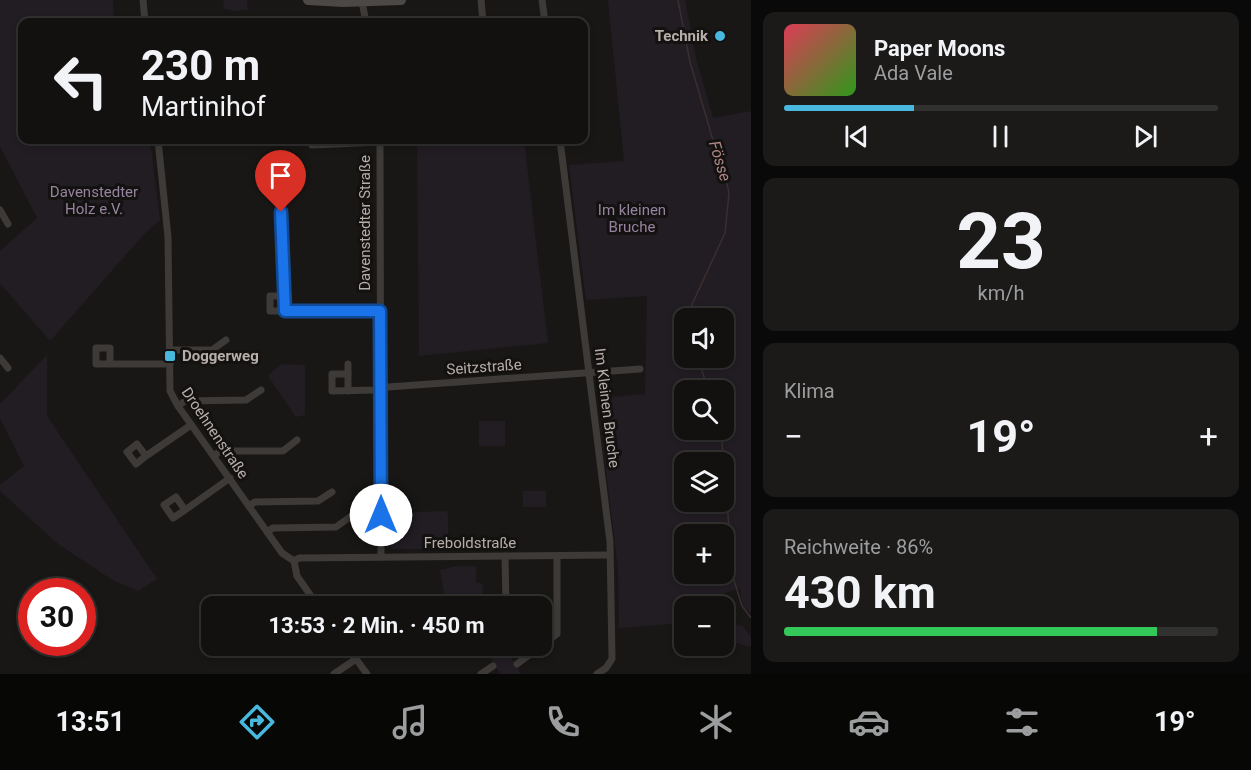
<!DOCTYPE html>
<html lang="de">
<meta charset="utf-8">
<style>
body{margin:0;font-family:Roboto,sans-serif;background:#1b1a19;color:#f1f3f6;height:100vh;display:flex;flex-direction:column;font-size:22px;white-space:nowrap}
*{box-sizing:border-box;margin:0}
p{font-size:20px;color:#9c9d9f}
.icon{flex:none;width:33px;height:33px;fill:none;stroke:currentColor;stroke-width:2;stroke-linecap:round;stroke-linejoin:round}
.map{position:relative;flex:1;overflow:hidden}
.sheet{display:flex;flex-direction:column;gap:12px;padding:12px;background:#0a0909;width:500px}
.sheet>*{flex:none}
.hud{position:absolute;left:18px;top:18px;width:570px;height:126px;border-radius:12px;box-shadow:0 3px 9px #0003,0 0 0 2px #313130;background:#121110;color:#f1f3f6;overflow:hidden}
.fabs{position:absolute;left:674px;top:308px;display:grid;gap:12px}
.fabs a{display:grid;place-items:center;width:60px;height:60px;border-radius:12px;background:#121110;box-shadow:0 3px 9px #0003,0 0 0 2px #313130;font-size:30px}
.speed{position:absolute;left:18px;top:578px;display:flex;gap:12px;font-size:30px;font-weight:700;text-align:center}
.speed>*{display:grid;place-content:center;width:78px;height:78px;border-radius:50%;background:#121110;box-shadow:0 3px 9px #0003,0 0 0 2px #313130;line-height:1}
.speed .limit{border:9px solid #d22;background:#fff;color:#111}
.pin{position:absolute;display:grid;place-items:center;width:51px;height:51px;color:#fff;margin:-62px -26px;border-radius:50% 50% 50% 0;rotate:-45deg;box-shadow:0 0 6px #0007}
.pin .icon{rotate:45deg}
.me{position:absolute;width:66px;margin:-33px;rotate:0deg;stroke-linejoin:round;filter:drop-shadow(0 0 4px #0008)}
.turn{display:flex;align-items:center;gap:21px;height:126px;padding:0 24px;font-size:27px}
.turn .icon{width:78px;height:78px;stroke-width:2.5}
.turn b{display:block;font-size:42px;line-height:51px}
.big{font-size:45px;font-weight:700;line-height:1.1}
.sheet .tile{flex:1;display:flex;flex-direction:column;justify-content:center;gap:9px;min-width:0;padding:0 21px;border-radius:12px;background:#1b1a19}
.sheet .dial{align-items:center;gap:0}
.dial b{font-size:78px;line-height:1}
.song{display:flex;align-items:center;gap:18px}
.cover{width:72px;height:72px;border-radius:9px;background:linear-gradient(135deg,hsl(350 70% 55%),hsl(110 70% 35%))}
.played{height:6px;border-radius:3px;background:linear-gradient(90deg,#48b8de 30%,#313130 30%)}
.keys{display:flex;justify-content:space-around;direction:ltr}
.heat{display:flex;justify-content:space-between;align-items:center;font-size:33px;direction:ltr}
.charge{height:9px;border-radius:4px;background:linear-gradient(90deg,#34c759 86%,#313130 0)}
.trip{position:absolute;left:201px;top:596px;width:351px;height:60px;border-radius:12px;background:#121110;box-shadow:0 3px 9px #0003,0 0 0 2px #313130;font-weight:700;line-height:60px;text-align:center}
.menu{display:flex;height:96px;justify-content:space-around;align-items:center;background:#070706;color:#9c9d9f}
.menu .icon{width:42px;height:42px}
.menu .active{color:#48b8de}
.menu b{font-size:27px;color:#f1f3f6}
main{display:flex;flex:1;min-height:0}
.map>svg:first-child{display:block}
.green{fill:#211d23;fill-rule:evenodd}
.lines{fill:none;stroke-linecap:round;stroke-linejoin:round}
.stream{stroke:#3b2e2e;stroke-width:1.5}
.street{stroke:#3d3a38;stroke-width:7}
.secondary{stroke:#4c4846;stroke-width:10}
.route-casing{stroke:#114b97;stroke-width:15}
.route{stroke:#1a73e8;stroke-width:10}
.poi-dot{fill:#48b8de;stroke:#131211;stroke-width:2}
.labels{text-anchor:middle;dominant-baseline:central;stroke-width:6;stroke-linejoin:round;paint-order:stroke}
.poi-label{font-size:15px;font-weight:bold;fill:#b7aeaa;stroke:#131211;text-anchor:end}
.park-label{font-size:15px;fill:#96839f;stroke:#131211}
.street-label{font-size:15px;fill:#b7aeaa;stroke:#131211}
.water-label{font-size:16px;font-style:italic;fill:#ae8785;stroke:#131211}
</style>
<main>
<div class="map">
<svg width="752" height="674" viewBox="0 0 752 674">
<rect width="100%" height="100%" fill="#181716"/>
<g class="green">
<polygon points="0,0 113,0 114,22 22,22 22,140 150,140 160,220 144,234 50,341 0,283 0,251 37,218 0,146"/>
<polygon points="223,0 247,0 248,10 236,11 224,9"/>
<path d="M 608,0 L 685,0 L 696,58 L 713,118 L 751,111 L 751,614 L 742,604 L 740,588 L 720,595 L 734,608 L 736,619 L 723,620 L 723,606 L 684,606 L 684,623 L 619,628 L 618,569 L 600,422 L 602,422 L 599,400 L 612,400 L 612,397 L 645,394 L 647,296 L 586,300 L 569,165 L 624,161 ZM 684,318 L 723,318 L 723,357 L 684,357 ZM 684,390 L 723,390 L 723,429 L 684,429 ZM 684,462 L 723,462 L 723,501 L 684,501 ZM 684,534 L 723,534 L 723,573 L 684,573 Z"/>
<polygon points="507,140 524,140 548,343 419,356 417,145"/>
<polygon points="47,355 47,416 157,579 138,591 114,581 58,544 0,491 0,485 24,466 0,418 0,404"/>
<polygon points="281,364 305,365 305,415 296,417 268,376"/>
<rect x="479" y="421" width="26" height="25"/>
<rect x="523" y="491" width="23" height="16"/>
<polygon points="446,511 448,514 448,549 391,549 390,513"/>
<path d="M 456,566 L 476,566 L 476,582 L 482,584 C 487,606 468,606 452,606 L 444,594 L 440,570 Z"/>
<polygon points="742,625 751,637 751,647 733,642 723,643 723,626"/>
<polygon points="483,645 503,645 521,674 500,674"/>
</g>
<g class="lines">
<g class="stream">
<polyline points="678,0 690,62 715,147 722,162 729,193 725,233 689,311 688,318"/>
<polyline points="698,357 708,390"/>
<polyline points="721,429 733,577 742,606 752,619"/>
</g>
<g class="street">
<polyline points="143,0 145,22"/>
<polyline points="481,0 483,22"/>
<polyline points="542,0 545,22"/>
<polyline points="362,2 366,22"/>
<polyline points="158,140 168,237 170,391 178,406 282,553 294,561"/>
<polyline points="380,140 381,557"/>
<polyline points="560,140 610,542 612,659 606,668 597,674"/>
<polyline points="312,145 380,142"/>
<path d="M 276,190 C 287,207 284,287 285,311"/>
<polyline points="0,210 8,224"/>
<polyline points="285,296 270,296 270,311 380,311"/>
<polyline points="170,350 212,350 226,340"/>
<polyline points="0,358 8,368"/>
<polyline points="110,364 96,364 96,348 110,348 110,364 170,364"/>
<polyline points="348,364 348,391"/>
<polyline points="348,374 332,374 332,391 374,390 388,387 640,369"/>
<polyline points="178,406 185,401 246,400 261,390"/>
<polyline points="146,456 136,464 127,452 137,444 146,456 191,425"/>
<polyline points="214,456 220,451 283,451 297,440"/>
<polyline points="249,506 255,502 318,501 332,492"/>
<polyline points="185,510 173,518 164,505 176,497 185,510 230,478"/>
<polyline points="267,532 273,528 336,527 350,517"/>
<polyline points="505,556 506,606"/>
<polyline points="294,561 299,558 610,555"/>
<polyline points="294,561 297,576 318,606"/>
<polyline points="346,645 367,674"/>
<polyline points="517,664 557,634 557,556"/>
<polyline points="334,674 356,659"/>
<polyline points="481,674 493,666"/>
</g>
<polyline class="secondary" points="308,0 343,2 401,0"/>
</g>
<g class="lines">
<g class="route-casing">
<polyline id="route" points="281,212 285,311 380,311 381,515"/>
</g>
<use href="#route" class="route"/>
</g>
<g class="poi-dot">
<circle cx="720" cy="36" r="6"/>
<rect x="164" y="350" width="12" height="12" rx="3"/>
</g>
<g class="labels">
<g class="poi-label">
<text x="708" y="36">Technik</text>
<text x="182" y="356" text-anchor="start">Doggerweg</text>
</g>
<g class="park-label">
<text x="94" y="192">Davenstedter<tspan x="94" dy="17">Holz e.V.</tspan></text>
<text x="632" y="210">Im kleinen<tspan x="632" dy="17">Bruche</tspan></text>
</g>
<g class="street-label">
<text transform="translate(365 223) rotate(-90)">Davenstedter Straße</text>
<text transform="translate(484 367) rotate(-4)">Seitzstraße</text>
<text transform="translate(607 408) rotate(83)">Im Kleinen Bruche</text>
<text transform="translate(215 433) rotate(56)">Droehnenstraße</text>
<text x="470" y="543">Freboldstraße</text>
</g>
<g class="water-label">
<text transform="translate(720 161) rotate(73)">Fösse</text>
</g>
</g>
</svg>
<div class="fabs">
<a><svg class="icon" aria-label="sound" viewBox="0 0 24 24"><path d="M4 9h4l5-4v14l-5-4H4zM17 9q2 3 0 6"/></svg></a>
<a><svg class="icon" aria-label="search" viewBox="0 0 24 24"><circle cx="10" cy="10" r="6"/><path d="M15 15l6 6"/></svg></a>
<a><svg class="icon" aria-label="layers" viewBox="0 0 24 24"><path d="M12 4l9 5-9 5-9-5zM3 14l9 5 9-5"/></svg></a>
<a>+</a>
<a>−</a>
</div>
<div class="speed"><div class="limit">30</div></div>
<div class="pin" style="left:281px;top:212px;background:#d93025"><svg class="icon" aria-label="arrive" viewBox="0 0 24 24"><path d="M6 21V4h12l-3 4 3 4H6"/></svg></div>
<svg class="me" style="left:381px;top:515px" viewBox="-20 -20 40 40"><circle r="19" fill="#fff"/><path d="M0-13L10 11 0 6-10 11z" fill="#1a73e8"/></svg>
<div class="trip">13:53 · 2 Min. · 450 m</div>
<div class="hud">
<div class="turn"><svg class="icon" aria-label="left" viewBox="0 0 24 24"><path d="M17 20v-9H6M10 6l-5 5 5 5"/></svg><div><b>230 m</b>Martinihof</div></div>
</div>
</div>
<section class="sheet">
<div class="tile">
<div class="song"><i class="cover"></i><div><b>Paper Moons</b><p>Ada Vale</p></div></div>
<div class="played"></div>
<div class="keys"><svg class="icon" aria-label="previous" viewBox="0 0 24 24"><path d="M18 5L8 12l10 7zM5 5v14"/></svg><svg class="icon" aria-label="pause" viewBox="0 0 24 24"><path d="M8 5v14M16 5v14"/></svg><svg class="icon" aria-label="next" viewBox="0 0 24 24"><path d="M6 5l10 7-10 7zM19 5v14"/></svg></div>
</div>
<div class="tile dial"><b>23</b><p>km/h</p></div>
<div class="tile"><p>Klima</p>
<div class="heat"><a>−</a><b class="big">19°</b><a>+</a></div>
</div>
<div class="tile"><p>Reichweite · 86%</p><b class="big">430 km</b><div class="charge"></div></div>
</section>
</main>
<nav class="menu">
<b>13:51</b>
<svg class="icon active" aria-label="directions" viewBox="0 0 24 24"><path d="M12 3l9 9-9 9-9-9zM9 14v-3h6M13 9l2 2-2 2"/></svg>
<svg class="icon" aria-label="music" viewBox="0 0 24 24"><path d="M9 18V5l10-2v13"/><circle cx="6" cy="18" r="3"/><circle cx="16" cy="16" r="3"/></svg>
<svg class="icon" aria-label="phone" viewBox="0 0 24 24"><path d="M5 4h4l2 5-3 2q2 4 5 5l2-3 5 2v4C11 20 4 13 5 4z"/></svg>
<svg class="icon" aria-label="climate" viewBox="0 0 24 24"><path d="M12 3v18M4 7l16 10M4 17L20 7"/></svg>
<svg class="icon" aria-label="car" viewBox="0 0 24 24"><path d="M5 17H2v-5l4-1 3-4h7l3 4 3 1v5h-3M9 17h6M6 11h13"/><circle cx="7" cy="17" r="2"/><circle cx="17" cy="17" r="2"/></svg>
<svg class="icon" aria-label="filters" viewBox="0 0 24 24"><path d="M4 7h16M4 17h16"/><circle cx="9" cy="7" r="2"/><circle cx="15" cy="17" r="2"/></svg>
<b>19°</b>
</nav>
